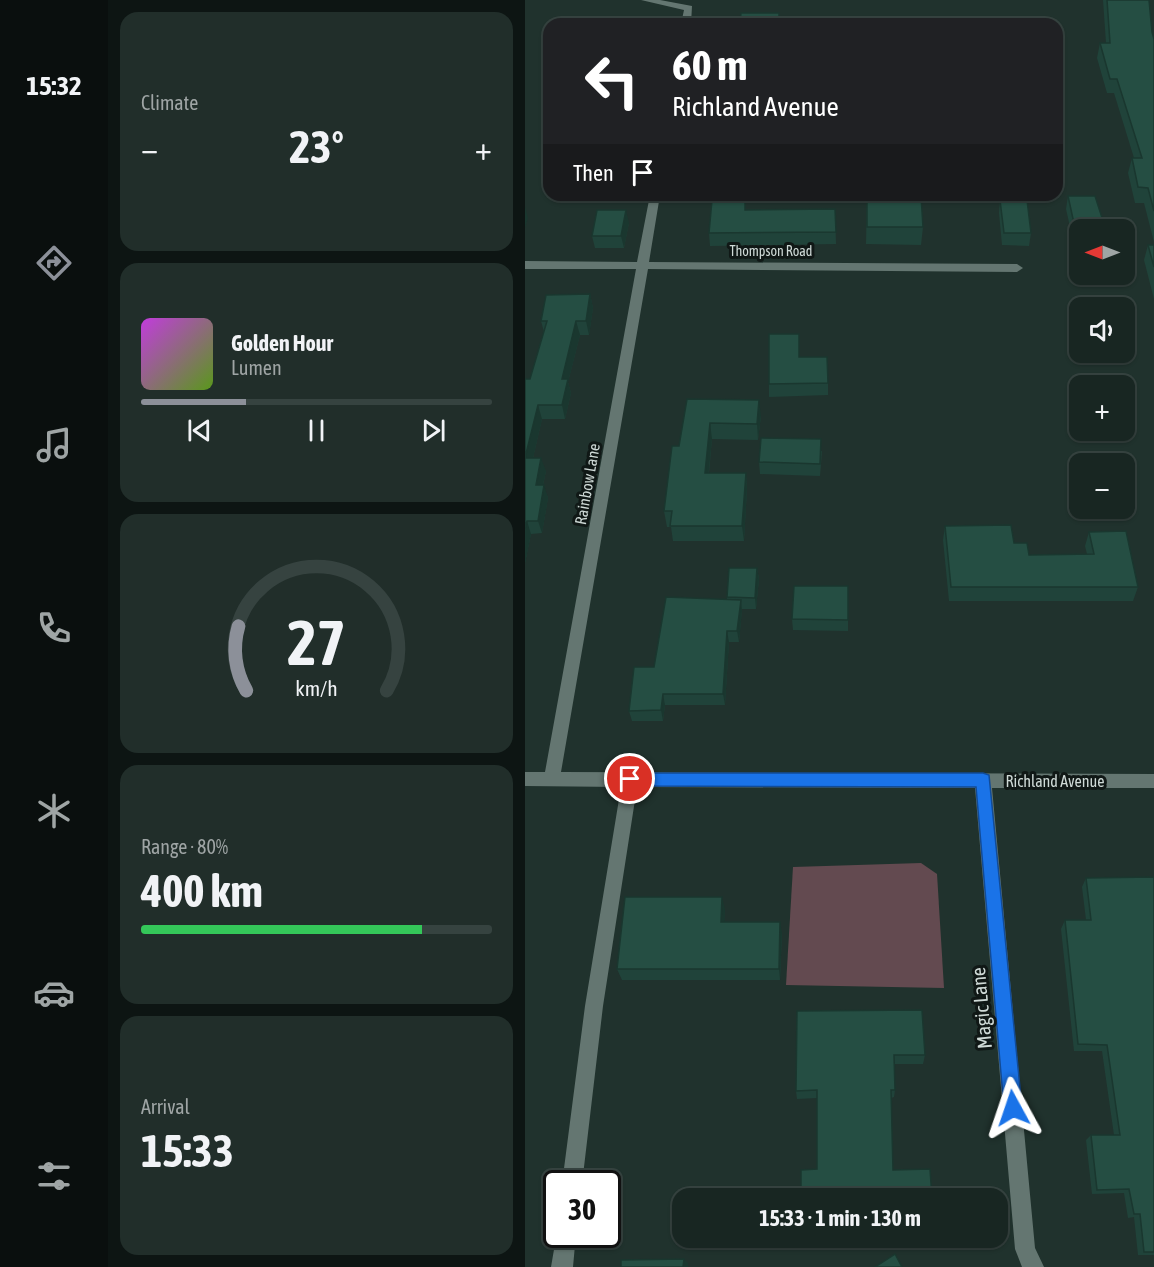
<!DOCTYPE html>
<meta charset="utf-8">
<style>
body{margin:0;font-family:"Asap Condensed",sans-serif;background:#212e2a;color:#f1f3f6;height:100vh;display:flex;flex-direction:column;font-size:22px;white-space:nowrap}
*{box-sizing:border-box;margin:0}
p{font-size:20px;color:#9fa5a5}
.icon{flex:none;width:33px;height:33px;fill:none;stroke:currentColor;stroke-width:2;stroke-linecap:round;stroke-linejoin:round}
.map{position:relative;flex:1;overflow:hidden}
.details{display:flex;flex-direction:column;gap:12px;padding:12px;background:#0d1513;width:417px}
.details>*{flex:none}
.banner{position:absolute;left:18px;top:18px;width:520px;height:183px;border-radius:18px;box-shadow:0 2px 4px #0004,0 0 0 2px #364340;background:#202124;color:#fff;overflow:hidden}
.needle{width:39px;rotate:270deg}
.buttons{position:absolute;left:544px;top:219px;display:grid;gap:12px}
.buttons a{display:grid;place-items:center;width:66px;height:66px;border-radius:12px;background:#182622;box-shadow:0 2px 4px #0004,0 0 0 2px #364340;font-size:30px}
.speed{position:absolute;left:18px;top:1170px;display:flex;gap:12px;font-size:30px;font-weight:700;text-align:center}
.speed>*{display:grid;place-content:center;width:78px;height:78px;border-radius:50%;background:#182622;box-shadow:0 2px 4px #0004,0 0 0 2px #364340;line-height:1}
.speed .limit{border:3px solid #111;border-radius:9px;background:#fff;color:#111}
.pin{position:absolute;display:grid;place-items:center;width:51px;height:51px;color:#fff;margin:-26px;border:3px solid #fff;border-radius:50%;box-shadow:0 2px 6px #0007}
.me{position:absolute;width:66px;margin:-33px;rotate:355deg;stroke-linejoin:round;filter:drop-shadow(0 0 4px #0008)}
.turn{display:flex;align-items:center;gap:21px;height:126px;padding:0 30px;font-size:27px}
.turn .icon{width:78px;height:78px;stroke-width:2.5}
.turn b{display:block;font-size:42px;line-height:51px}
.then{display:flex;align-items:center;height:57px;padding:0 30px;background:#0003;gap:12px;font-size:22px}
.big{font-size:45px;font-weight:700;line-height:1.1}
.details .tile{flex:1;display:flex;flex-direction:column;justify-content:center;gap:9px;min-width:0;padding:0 21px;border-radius:18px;background:#212e2a}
.details .dial{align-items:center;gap:0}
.dial svg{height:156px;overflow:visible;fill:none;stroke:#364340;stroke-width:7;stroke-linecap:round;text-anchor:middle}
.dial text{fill:#f1f3f6;stroke:none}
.song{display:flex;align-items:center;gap:18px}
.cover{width:72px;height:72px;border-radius:9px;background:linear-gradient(135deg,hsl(290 70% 55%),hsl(90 70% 35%))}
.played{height:6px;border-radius:3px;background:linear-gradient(90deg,#8c9099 30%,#364340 30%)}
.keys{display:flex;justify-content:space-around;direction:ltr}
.heat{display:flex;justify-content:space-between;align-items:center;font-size:33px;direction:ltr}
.charge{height:9px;border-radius:4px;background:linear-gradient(90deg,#34c759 80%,#364340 0)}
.trip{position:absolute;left:147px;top:1188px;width:336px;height:60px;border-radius:18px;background:#182622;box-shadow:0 2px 4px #0004,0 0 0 2px #364340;font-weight:700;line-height:60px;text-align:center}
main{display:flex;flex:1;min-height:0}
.menu{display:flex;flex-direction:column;width:108px;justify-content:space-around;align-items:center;background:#0a0f0e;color:#9fa5a5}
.menu .icon{width:42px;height:42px}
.menu .on{color:#8c9099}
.menu b{font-size:27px;color:#f1f3f6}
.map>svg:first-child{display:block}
.green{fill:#634a50}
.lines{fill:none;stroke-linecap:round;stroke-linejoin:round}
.minor{fill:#647671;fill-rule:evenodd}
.wall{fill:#20433a}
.shaded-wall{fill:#1a372f}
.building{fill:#254e43;stroke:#1a372f;stroke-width:1.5}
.route{fill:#1a73e8;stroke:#114b97;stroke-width:1.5}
.labels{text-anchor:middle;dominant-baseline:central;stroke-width:6;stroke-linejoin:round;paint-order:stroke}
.far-street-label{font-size:14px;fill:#cfdad7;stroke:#101816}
.street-label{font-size:16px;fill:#cfdad7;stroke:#101816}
.near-street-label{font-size:20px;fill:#cfdad7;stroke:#101816}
</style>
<main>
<nav class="menu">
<b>15:32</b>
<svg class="icon on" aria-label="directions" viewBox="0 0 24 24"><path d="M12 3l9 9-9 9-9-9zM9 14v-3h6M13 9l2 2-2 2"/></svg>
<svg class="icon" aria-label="music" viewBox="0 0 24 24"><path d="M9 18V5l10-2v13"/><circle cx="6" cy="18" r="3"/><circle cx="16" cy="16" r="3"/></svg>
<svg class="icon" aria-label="phone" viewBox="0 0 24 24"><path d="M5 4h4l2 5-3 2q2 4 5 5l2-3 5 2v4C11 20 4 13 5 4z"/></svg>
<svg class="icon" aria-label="climate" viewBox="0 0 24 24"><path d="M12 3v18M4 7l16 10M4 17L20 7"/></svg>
<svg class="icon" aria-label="car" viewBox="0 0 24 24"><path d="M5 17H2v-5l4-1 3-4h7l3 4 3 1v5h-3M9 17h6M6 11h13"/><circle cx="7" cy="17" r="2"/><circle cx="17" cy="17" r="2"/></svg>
<svg class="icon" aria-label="filters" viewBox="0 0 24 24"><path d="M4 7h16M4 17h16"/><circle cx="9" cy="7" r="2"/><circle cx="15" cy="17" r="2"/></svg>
</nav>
<section class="details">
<div class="tile"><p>Climate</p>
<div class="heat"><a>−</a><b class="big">23°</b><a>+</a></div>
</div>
<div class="tile">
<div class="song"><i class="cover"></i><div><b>Golden Hour</b><p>Lumen</p></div></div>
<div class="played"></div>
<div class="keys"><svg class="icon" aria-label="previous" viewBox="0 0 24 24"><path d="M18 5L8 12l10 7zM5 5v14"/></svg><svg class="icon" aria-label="pause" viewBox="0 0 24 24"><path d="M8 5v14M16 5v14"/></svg><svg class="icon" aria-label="next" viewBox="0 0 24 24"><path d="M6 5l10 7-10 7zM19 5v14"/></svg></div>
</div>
<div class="tile dial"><svg viewBox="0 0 100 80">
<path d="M14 69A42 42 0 1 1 86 69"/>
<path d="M14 69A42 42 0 0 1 10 36" stroke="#8c9099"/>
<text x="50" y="56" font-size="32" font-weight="700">27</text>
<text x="50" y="72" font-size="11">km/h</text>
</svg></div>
<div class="tile"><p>Range · 80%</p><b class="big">400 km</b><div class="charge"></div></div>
<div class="tile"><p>Arrival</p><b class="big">15:33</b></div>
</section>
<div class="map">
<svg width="629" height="1267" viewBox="0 0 629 1267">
<rect width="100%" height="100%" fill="#20322d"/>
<polygon class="green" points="396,863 412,874 419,988 261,985 268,867"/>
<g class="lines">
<g class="minor">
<polygon points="116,0 135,0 167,6 166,24 156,24 159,10"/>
<polygon points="125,195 135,195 124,262 492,264 498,268 492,272 123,269 36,772 629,774 629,788 467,788 510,1248 519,1267 497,1267 490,1249 450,788 112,787 78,1006 57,1184 37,1184 60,1006 96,787 0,786 0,772 20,772 111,269 0,269 0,261 112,262"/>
<polygon points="32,1232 32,1234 51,1234 48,1267 26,1267"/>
</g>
</g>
<g class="wall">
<polygon points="578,0 624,0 627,32 629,39 629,242 619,203 610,203 603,173 607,158 609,158 589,93 582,93 572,58 575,43 581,43"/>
<polygon points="342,195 398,227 396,245 341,244"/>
<polygon points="543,196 580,227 579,230 555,230 555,240 548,240 541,209"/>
<polygon points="475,200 506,233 504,246 477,245 474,213"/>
<polygon points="310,209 311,244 185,246 184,233 221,210"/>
<polygon points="104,223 99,248 70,248 67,236"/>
<polygon points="623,245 629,245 629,299 619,260"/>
<polygon points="65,294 68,308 64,335 55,335 43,382 46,393 40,419 17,419 8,458 21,471 18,485 23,498 17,533 6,534 0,563 5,379 19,332 16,321"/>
<polygon points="275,357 303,383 303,395 244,397 244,384"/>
<polygon points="162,399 236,416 233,440 187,439 184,473 221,473 222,489 219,541 148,541 146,527 142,527 139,511 154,446"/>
<polygon points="297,451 295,476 235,474 234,462"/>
<polygon points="420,526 489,543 504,555 562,554 560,546 564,532 613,587 608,601 424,601 418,540"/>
<polygon points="232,568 234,579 231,609 217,609 214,642 204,642 200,705 140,705 138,721 107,721 104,711 129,667 202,599 202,597"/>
<polygon points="323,586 323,631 268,630 267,619"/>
<polygon points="629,877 629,1255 613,1255 609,1217 603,1218 599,1193 567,1194 561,1140 566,1135 589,1135 577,1051 549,1051 536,929 540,920 561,920 557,887 561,878"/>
<polygon points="200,909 199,922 257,933 255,980 97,980 92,969"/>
<polygon points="272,1011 400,1055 398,1064 369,1064 370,1090 369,1097 366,1098 368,1170 407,1198 292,1169 292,1098 272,1099 271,1091"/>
</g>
<g class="shaded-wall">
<polygon points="0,206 3,218 0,228"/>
<polygon points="101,210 104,223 99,248 96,236"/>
<polygon points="65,294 68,308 64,335 61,321"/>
<polygon points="51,321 55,335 43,382 46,393 40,419 37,405 37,379"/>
<polygon points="234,400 236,416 233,440 232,424"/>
<polygon points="13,405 17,419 5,471 0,458"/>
<polygon points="185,423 187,439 182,489 180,473"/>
<polygon points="16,458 21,471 15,498 11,485"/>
<polygon points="221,473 222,489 219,541 217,526"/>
<polygon points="19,485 23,498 17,533 13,521"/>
<polygon points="2,521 6,534 0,563 0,528"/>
<polygon points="232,568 234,579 231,609 230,598"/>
<polygon points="216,600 217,611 214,642 212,631"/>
<polygon points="202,631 204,642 200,705 198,694"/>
<polygon points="138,694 140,705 138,721 136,710"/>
<polygon points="197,897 200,909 199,933 196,922"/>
<polygon points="255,922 257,933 255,980 254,969"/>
<polygon points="159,1259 163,1263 163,1267 158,1267"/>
</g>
<g class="building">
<polygon points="582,0 624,0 627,32 629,39 629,211 623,188 613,187 607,158 617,158 592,79 585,79 575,43 585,43"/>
<polygon points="216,13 254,13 254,24 209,24 209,22 215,22"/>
<polygon points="342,195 396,195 398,227 342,227"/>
<polygon points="543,196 570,196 580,227 550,228"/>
<polygon points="220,199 220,210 310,209 311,232 184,233 187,200"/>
<polygon points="475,200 502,200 506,233 479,233"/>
<polygon points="72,210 101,210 96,236 67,236"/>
<polygon points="623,245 629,245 629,267"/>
<polygon points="65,294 61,321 51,321 37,379 43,379 37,405 13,405 0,458 16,458 11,485 19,485 13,521 2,521 0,528 0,379 5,379 22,321 16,321 21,295"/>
<polygon points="244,334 274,334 274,357 302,357 303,383 244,384"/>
<polygon points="162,399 234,400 232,424 185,423 180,473 221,473 217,526 145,526 147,511 139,511 147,446 154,446"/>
<polygon points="236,438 296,439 295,464 234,462"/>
<polygon points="486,525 489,543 502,543 504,555 569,554 564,532 601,531 613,587 426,587 420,526"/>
<polygon points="204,568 232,568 230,598 202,597"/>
<polygon points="269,586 323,586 323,620 267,619"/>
<polygon points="141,597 216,600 212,631 202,631 198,694 138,694 136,710 104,711 109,667 129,667"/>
<polygon points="629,877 629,1252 619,1252 615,1214 609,1214 604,1189 572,1190 566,1135 595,1135 582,1045 553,1044 540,920 566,920 561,878"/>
<polygon points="100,897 197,897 196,922 255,922 254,969 92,969"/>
<polygon points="397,1010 400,1055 369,1055 370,1090 366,1090 368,1170 405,1169 407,1198 276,1198 276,1170 292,1169 292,1090 271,1091 272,1011"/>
<polygon points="370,1254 377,1267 350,1267"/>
<polygon points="159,1259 158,1267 96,1267 96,1260"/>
</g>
<polygon class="route" points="105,773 458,773 464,775 497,1108 494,1115 488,1117 481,1115 479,1108 451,787 105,786 100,784 98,779 100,775"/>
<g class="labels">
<g class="far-street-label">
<text x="246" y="251">Thompson Road</text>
</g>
<g class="street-label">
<text transform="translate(62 484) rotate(-80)">Rainbow Lane</text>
<text x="530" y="781">Richland Avenue</text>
</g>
<g class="near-street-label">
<text transform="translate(456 1008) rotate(-95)">Magic Lane</text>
</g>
</g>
</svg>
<div class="buttons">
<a><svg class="needle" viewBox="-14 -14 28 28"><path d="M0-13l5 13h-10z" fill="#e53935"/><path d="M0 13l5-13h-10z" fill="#9fa5a5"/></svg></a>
<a><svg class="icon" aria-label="sound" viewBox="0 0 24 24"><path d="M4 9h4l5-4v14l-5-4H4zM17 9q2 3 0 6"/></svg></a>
<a>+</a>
<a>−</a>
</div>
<div class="speed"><div class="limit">30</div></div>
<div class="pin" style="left:105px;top:779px;background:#d93025"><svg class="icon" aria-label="arrive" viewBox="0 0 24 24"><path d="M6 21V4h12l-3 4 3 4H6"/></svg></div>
<svg class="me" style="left:488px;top:1108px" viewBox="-20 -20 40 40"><path d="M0-17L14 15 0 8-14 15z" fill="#1a73e8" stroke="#fff" stroke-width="4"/></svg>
<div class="trip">15:33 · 1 min · 130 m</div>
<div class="banner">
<div class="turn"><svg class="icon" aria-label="left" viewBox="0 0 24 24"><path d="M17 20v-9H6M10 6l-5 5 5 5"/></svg><div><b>60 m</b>Richland Avenue</div></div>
<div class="then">Then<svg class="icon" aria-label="arrive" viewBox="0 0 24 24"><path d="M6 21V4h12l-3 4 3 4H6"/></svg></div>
</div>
</div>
</main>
